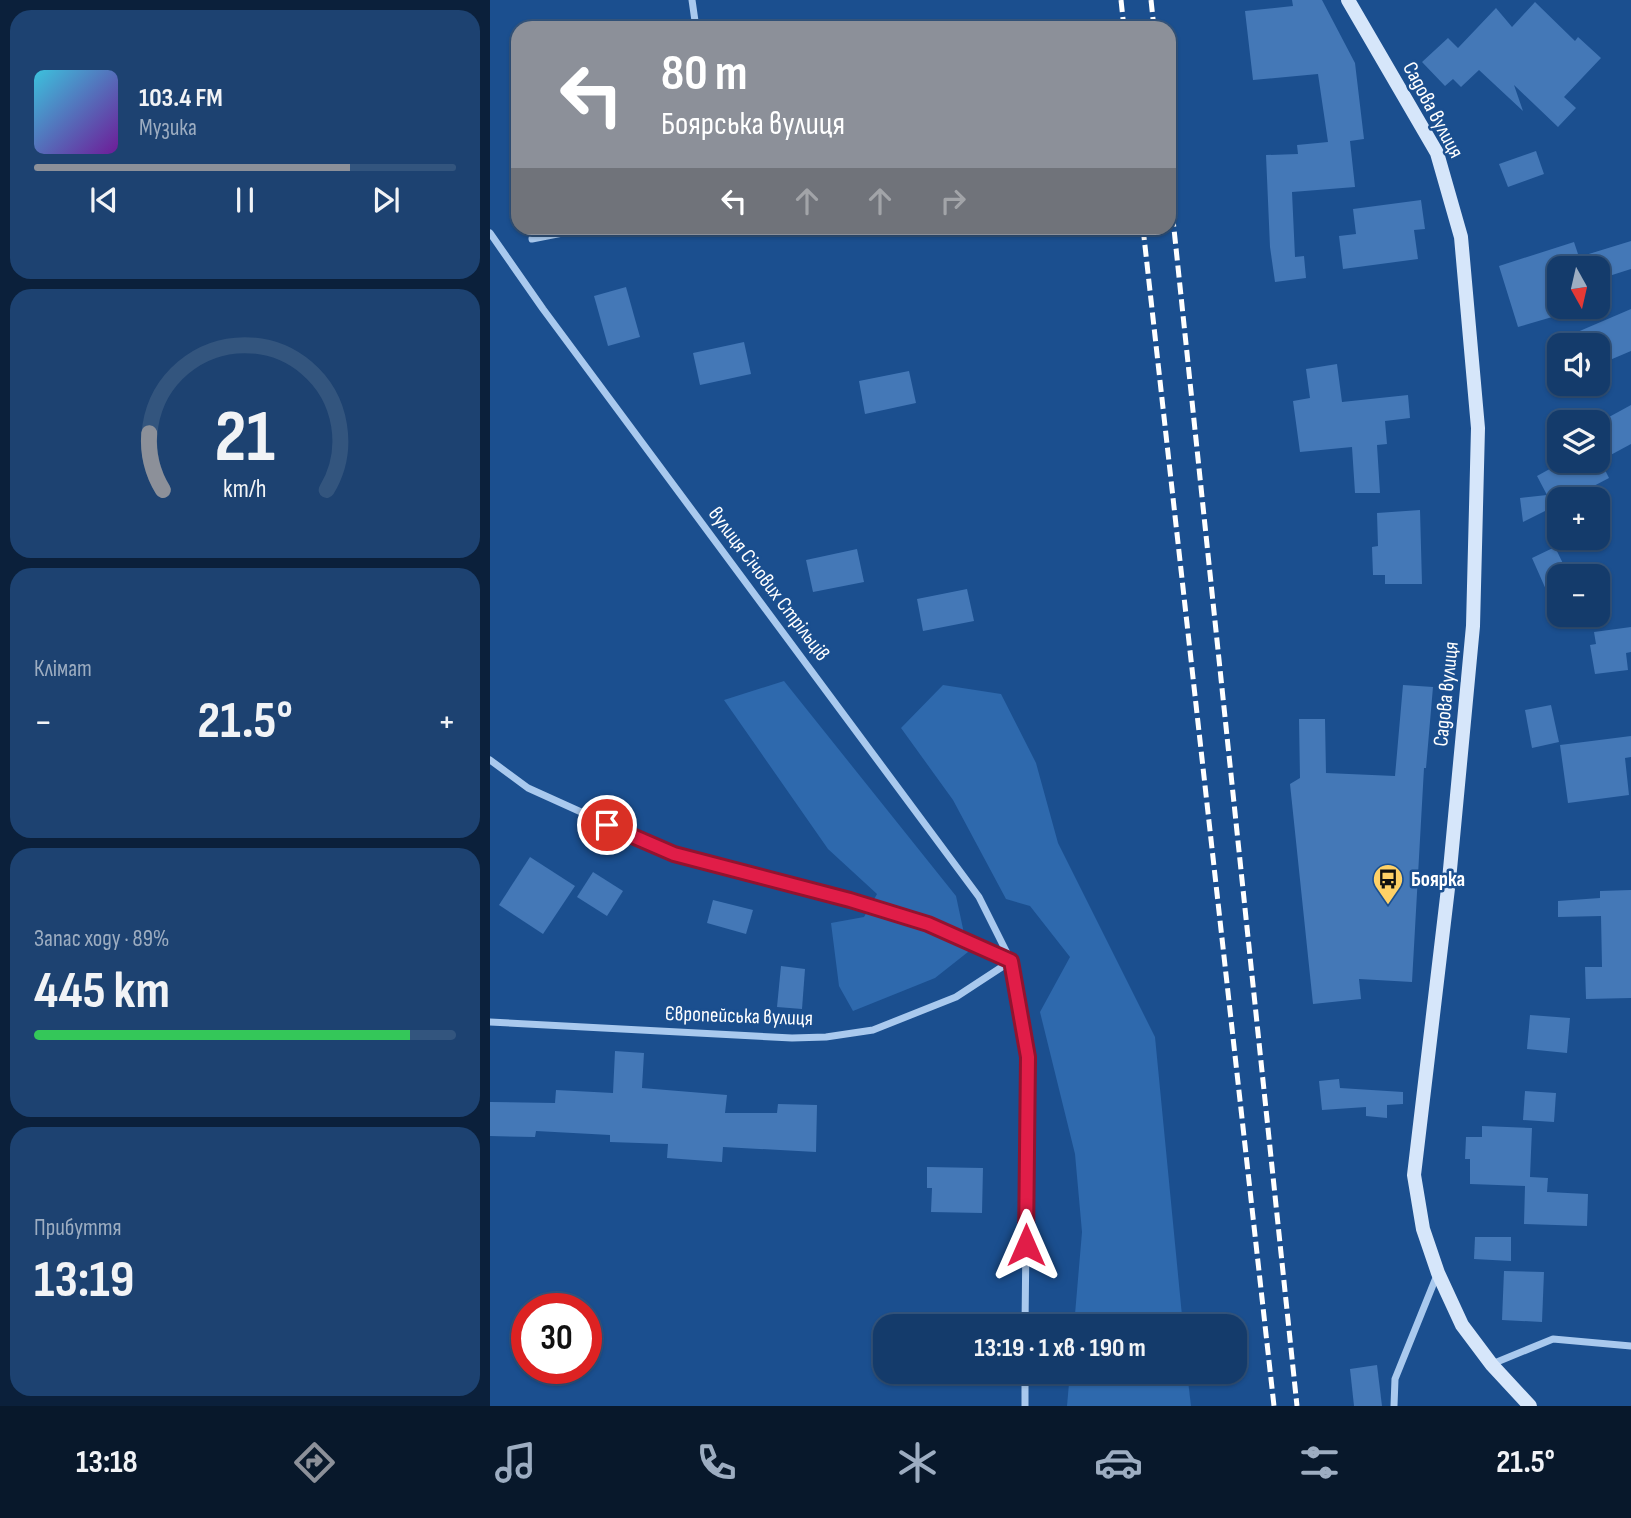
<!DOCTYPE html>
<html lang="uk">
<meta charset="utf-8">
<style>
body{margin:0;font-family:"Sofia Sans Condensed",sans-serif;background:#1d4271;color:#f1f3f6;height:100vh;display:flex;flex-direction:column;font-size:26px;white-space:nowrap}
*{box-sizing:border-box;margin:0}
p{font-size:23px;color:#9dadc1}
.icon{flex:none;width:38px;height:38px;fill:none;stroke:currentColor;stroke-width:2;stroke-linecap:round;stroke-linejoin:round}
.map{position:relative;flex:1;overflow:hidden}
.sheet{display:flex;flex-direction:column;gap:10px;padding:10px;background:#0b203b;width:490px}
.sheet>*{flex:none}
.banner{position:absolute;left:21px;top:21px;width:665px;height:214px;border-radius:21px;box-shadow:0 2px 5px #0004,0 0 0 2px #33557e;background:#8c9099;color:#fff;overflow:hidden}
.needle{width:46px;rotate:172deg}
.fabs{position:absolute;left:1057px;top:256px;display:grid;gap:14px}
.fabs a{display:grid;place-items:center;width:63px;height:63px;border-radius:14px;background:#143b6b;box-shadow:0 2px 5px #0004,0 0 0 2px #33557e;font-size:35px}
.speed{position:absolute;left:21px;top:1293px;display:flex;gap:14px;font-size:35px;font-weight:700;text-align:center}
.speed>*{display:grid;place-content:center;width:91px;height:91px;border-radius:50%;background:#143b6b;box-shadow:0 2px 5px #0004,0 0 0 2px #33557e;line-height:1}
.speed .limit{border:10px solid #d22;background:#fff;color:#111}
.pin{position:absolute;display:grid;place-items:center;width:60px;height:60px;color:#fff;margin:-30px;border:4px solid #fff;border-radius:50%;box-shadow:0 2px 7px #0007}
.me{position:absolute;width:77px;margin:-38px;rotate:0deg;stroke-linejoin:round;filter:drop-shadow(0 0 5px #0008)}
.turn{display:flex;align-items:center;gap:24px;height:147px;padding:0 35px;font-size:32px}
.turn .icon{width:91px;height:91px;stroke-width:2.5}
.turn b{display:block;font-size:49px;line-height:60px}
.lanes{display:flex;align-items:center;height:66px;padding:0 35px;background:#0003;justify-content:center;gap:35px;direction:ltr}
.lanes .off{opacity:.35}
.big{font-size:52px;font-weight:700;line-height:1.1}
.sheet .widget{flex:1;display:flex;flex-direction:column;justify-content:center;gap:10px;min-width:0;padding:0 24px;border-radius:21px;background:#1d4271}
.sheet .dial{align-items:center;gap:0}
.dial svg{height:182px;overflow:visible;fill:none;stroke:#33557e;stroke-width:7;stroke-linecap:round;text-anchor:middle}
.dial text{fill:#f1f3f6;stroke:none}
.song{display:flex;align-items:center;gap:21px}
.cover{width:84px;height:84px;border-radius:10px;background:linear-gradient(135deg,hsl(190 70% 55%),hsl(280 70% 35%))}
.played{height:7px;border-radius:4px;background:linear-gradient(90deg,#8c9099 75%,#33557e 75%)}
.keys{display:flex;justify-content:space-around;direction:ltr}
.heat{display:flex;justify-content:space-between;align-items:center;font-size:38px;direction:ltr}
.charge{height:10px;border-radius:5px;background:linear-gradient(90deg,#34c759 89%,#33557e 0)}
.trip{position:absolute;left:383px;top:1314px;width:374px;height:70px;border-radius:21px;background:#143b6b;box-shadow:0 2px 5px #0004,0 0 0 2px #33557e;font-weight:700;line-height:70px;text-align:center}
.dock{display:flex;height:112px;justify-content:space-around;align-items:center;background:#08182b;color:#9dadc1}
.dock .icon{width:49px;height:49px}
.dock .active{color:#8c9099}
.dock b{font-size:32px;color:#f1f3f6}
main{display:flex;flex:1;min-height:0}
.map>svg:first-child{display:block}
.green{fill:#2e69ad}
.building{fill:#4478b7}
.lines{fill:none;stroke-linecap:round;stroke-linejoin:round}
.street{stroke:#a9c9ee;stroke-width:7}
.secondary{stroke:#d6e6fa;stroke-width:14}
.rail{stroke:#fff;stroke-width:5;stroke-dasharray:12 5;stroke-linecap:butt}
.route-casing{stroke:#92132f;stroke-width:18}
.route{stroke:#e11d48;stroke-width:12}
.labels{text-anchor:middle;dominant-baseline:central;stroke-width:5;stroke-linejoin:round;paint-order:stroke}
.street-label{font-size:21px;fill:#fff;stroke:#1b4f8f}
.poi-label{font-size:21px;font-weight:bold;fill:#fff;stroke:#1b4f8f;text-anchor:start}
</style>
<main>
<section class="sheet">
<div class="widget">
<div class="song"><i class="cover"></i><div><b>103.4 FM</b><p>Музика</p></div></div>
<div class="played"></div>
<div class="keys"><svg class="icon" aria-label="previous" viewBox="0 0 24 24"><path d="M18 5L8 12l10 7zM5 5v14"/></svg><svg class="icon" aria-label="pause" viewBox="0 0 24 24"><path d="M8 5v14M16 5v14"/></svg><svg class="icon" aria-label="next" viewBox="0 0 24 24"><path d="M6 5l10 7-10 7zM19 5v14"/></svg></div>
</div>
<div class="widget dial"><svg viewBox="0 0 100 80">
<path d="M14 69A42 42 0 1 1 86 69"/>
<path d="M14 69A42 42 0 0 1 8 44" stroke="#8c9099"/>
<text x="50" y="56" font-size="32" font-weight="700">21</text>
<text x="50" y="72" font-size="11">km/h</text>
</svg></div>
<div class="widget"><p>Клімат</p>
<div class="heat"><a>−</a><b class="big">21.5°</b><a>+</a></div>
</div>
<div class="widget"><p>Запас ходу · 89%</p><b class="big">445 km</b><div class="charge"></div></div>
<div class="widget"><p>Прибуття</p><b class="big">13:19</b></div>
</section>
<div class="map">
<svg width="1141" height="1406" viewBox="0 0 1141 1406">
<rect width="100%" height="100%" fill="#1b4f8f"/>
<g class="green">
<polygon points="294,681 466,896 478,952 445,978 363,1011 349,986 341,923 374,917 387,894 338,849 234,700"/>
<polygon points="453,685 511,694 546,763 568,843 665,1037 693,1326 584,1326 592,1232 585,1154 550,1012 580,957 540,906 516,899 463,800 411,728"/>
<polygon points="580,1372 697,1372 701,1406 577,1406"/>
</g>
<g class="building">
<polygon points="802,0 832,0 865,63 874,139 860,141 865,187 802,192 805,257 814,256 816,278 785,282 780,247 776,155 808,154 807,145 838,142 828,74 763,80 755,11 803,6"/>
<polygon points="1045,2 1085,41 1088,37 1111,58 1074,97 1086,108 1068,127 1024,85 1033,111 989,70 971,87 963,79 955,86 932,62 958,38 968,48 1006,8 1022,27"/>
<polygon points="1046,151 1054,174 1018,187 1009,164"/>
<polygon points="931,200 935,229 924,230 928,259 853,269 849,236 866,234 863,209"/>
<polygon points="1141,241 1141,269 1119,276 1117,268 1069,268 1069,315 1028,327 1009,266 1084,242 1089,257"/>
<polygon points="136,287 150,337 118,346 104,296"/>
<polygon points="1141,309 1141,351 1108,365 1108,345 1057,345"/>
<polygon points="254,342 261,374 210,385 203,353"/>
<polygon points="847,364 852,402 918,395 920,418 895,421 897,444 887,445 890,493 865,493 862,447 810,452 803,401 820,398 816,369"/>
<polygon points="419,371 426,403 375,414 369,381"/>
<polygon points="1141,405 1141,444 1115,458 1108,442 1108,423"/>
<polygon points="1076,460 1110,460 1119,478 1079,499 1069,499 1069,504 1033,522 1030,498 1057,495 1047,476"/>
<polygon points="930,510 932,584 895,584 895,575 883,575 882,547 888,546 887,513"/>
<polygon points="1065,547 1079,576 1069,576 1069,619 1042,558"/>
<polygon points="367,549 374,582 323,592 316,560"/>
<polygon points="477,589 484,621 433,631 427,599"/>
<polygon points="1141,627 1141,652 1136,653 1138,670 1105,674 1100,645 1106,644 1104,632"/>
<polygon points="913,685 943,687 936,768 934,768 922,982 869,979 871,999 823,1004 800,784 810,778 809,719 835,719 836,773 905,776"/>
<polygon points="1061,705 1069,742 1042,748 1035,710"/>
<polygon points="1141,736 1141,757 1135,758 1139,795 1078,803 1070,745"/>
<polygon points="40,857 85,886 53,934 9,905"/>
<polygon points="103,872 133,891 117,916 87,897"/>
<polygon points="1141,890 1141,998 1096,999 1095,967 1112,967 1111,916 1068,917 1068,901 1110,898 1110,891"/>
<polygon points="223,900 263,910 256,934 217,923"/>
<polygon points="291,966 315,969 312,1009 287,1007"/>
<polygon points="1040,1015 1080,1018 1077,1053 1037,1049"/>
<polygon points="125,1051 154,1053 152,1088 237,1095 235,1113 287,1113 288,1104 327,1105 326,1152 233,1147 232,1162 177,1158 178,1144 120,1142 120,1135 46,1131 45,1137 0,1136 0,1102 65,1103 66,1090 123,1093"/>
<polygon points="849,1079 850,1088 913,1092 913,1104 897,1105 897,1118 876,1116 876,1107 832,1110 829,1081"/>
<polygon points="1035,1091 1066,1093 1064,1122 1033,1120"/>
<polygon points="992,1126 1042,1128 1040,1177 1058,1178 1057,1192 1098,1194 1097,1226 1034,1224 1035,1186 980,1184 980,1159 975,1159 976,1137 992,1137"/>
<polygon points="437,1167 493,1168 492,1213 441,1212 442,1188 437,1188"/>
<polygon points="985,1237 1021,1237 1021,1261 984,1259"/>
<polygon points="1014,1271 1054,1272 1052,1322 1012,1320"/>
<polygon points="887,1365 892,1406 864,1406 860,1369"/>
</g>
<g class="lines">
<g class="street">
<polyline points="202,0 206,28"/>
<polyline points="0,233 53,309 489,897 521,961 538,1057 535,1326"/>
<polyline points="42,239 98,228"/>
<polyline points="0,760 38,788 184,854 360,900 438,924 521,960"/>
<polyline points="0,1022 302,1038 336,1037 383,1030 466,997 521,961"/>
<polyline points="1002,1364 1063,1339 1141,1346"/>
<polyline points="535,1406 535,1372"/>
<polyline points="904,1406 905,1379 947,1275"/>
</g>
<polyline class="secondary" points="858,0 947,153 971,237 988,428 983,626 959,880 924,1175 933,1229 948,1273 972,1325 1002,1365 1040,1406"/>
<g class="rail">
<polyline points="631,0 634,28"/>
<polyline points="661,0 664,28"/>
<polyline points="679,181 807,1406"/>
<polyline points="653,228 784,1406"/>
</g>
</g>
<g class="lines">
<g class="route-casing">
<polyline id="route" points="117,825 184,854 360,900 438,924 521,961 538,1057 536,1245"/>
</g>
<use href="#route" class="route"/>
</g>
<defs>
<g id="bus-pin" transform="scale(1.575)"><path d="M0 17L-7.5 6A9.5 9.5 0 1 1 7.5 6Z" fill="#ffd166" stroke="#1b4f8f"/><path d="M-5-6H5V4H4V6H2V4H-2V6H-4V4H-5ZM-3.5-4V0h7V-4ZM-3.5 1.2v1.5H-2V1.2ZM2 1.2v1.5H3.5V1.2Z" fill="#111"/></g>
</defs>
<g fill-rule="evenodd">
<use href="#bus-pin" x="898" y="879"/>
</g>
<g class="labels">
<g class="street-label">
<text transform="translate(943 110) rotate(62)">Садова вулиця</text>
<text transform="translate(279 584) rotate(53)">вулиця Січових Стрільців</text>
<text transform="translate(956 694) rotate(-84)">Садова вулиця</text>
<text transform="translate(249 1016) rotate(2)">Європейська вулиця</text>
</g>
<g class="poi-label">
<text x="921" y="879">Боярка</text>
</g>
</g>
</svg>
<div class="fabs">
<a><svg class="needle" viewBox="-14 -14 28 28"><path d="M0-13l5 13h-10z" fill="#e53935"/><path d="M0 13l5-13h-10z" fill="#9dadc1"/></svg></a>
<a><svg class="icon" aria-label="sound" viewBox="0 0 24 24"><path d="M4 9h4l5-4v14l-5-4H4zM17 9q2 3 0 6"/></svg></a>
<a><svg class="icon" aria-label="layers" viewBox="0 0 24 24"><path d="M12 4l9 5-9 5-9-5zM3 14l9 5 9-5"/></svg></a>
<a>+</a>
<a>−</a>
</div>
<div class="speed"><div class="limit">30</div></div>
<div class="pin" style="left:117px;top:825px;background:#d93025"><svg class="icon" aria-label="arrive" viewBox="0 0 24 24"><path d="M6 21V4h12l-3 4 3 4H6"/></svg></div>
<svg class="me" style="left:536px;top:1245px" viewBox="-20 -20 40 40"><path d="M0-17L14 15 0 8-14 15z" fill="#e11d48" stroke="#fff" stroke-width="4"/></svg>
<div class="trip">13:19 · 1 хв · 190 m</div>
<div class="banner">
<div class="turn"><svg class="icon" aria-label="left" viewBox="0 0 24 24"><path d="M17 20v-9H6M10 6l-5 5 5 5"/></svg><div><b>80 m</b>Боярська вулиця</div></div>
<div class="lanes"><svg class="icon" aria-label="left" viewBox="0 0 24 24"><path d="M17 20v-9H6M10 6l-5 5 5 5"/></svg><svg class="icon off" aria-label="ahead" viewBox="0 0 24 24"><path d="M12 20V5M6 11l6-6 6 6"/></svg><svg class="icon off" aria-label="ahead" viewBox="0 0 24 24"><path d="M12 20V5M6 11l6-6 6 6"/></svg><svg class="icon off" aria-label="right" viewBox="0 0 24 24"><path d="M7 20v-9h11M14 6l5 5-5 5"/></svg></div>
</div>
</div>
</main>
<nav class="dock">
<b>13:18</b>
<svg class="icon active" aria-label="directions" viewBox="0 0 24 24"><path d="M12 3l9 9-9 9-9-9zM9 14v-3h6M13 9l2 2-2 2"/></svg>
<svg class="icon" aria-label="music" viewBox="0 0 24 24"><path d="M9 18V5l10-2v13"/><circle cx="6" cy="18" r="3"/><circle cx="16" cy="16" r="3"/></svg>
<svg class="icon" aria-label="phone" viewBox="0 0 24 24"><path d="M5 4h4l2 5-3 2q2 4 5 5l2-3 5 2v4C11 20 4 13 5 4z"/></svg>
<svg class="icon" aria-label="climate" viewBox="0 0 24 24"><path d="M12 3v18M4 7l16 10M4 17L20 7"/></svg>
<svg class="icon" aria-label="car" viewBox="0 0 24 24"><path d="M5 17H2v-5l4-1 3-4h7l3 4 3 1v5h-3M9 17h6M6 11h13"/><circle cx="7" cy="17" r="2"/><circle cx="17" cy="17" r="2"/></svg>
<svg class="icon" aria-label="filters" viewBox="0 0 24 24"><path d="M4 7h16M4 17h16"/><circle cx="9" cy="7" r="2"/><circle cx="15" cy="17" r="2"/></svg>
<b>21.5°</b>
</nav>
